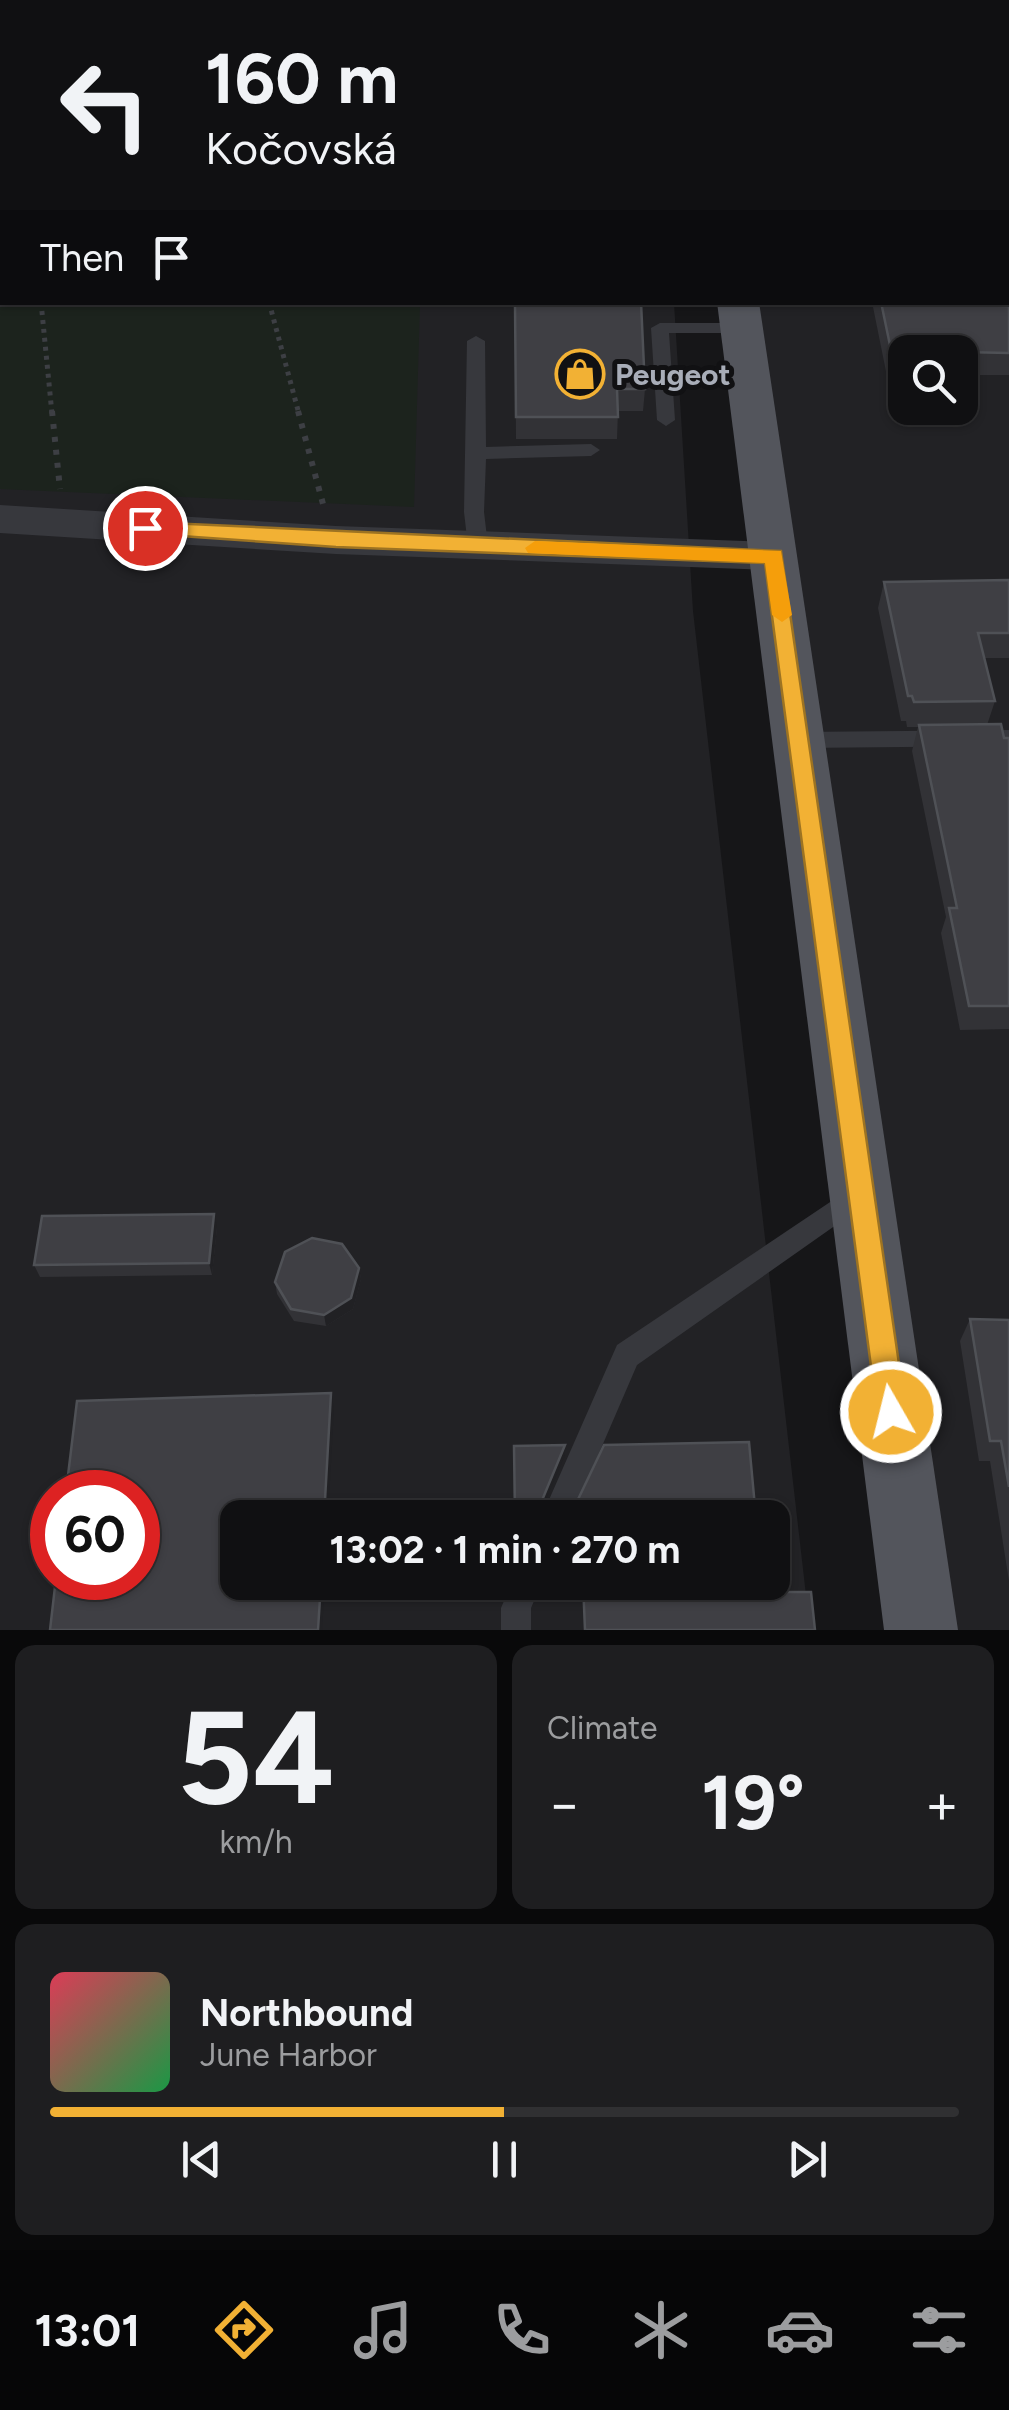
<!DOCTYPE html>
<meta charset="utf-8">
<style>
body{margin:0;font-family:Figtree,sans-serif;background:#1e1e20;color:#f1f3f6;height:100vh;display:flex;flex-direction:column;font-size:38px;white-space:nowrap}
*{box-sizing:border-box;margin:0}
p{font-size:32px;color:#9c9d9f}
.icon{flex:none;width:55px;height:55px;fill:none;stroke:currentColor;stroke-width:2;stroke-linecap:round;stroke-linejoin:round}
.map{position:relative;height:1630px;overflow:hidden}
.sheet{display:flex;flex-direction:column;gap:15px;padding:15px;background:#09090a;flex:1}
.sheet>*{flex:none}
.banner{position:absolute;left:0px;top:0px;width:1010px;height:305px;box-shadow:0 2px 8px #0004,0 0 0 2px #303032;background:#101012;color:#f1f3f6;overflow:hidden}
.tools{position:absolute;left:888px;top:335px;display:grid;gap:20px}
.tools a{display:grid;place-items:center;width:90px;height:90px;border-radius:20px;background:#101012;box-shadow:0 2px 8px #0004,0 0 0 2px #303032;font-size:50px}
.speed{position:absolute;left:30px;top:1470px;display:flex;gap:20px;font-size:50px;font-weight:700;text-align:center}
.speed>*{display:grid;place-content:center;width:130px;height:130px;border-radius:50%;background:#101012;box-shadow:0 2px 8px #0004,0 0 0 2px #303032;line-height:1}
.speed .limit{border:15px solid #d22;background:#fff;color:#111}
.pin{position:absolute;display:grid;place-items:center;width:85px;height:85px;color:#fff;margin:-42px;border:5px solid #fff;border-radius:50%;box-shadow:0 2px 10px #0007}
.me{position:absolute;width:110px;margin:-55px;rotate:352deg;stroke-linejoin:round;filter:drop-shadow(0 0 8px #0008)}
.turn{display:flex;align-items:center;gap:35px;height:210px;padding:0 40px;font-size:45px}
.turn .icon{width:130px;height:130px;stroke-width:2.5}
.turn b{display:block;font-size:70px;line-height:85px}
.then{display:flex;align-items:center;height:95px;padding:0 40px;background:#0003;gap:20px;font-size:38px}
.big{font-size:75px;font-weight:700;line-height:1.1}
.sheet .tile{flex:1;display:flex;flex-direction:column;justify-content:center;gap:15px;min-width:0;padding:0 35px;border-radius:20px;background:#1e1e20}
.sheet .dial{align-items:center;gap:0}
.dial b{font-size:130px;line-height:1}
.song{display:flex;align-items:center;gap:30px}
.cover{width:120px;height:120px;border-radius:15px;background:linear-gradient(135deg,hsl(350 70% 55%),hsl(140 70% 35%))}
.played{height:10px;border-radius:5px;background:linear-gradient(90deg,#f2b134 50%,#303032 50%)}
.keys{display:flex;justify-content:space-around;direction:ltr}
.heat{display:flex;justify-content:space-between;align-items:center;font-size:55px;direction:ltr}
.sheet .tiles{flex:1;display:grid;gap:15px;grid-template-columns:1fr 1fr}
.tile:last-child{grid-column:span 2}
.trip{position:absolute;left:220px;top:1500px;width:570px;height:100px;border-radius:20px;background:#101012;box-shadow:0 2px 8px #0004,0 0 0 2px #303032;font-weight:700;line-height:100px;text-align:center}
.menu{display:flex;height:160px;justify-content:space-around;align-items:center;background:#060607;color:#9c9d9f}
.menu .icon{width:70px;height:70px}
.menu .active{color:#f2b134}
.menu b{font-size:45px;color:#f1f3f6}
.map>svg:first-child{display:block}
.built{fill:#222225;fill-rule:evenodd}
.green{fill:#1c231d}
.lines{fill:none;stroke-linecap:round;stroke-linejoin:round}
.path-far1{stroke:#3d3f44;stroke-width:5;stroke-dasharray:4 5;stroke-linecap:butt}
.path{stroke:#3d3f44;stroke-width:6;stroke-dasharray:5 8;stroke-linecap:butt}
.service{fill:#37383d;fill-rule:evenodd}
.minor{fill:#37383d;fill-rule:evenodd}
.primary{fill:#53555c;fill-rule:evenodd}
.wall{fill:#323236;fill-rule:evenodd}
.shaded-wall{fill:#212124}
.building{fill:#3f3f44;stroke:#4f5156;stroke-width:2.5}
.route{fill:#f2b134;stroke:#9d7322;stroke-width:2.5}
.slow{fill:#f59e0b}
.labels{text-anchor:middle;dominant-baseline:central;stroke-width:10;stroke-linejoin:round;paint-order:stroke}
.poi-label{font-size:30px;font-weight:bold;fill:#a8adb8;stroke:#111113;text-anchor:start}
</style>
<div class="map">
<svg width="1009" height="1630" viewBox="0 0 1009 1630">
<rect width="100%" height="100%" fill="#161618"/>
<g class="built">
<path d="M 0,0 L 654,0 L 2,2 L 2,302 L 674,303 L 693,611 L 810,1630 L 0,1630 ZM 52,1492 L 138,1492 L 138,1578 L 52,1578 ZM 238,1518 L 772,1518 L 772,1582 L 238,1582 Z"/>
<path d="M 694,0 L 1009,0 L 1009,1630 L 932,1630 L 738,303 L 1008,302 L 1008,2 ZM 905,352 L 960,352 L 960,408 L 905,408 Z"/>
</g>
<polygon class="green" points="0,0 399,2 2,2 2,302 420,303 414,507 0,489"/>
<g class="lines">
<g class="path-far1">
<polyline points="41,302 52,414"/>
<polyline points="269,302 299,414"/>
</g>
<g class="path">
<polyline points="52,411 60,489"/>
<polyline points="298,411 323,504"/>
</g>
<g class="service">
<rect x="541" y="0" width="14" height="2"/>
<polygon points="1009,83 1009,93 1008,93 1008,84"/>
<rect x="1008" y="193" width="1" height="10"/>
<rect x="1008" y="230" width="1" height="10"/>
<polygon points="660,323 742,323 751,328 742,333 669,333 675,420 666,426 657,420 651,328"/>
<polygon points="476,336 485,341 486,447 591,444 600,450 591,456 486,459 484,512 488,546 478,553 468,546 464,512 467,341"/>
<polygon points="1009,730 1009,746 799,748 788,740 799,732"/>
<polygon points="854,1186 863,1190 867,1198 863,1206 637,1365 571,1518 541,1518 617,1345"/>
<polygon points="512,1582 542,1582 531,1608 531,1630 501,1630 501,1608"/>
</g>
<polygon class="minor" points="0,505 336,526 774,542 789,546 795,556 789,566 774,570 336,554 0,533"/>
<g class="primary">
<polygon points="680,0 716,0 716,2 681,2"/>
<polygon points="717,302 759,302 958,1630 884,1630"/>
</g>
</g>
<g class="wall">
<polygon points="745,0 1009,0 1009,82 1008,81 1008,2 746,2"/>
<polygon points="559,302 641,302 645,389 643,411 618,411 617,439 516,439 515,304 559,305"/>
<path d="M 872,302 L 958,302 L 959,305 L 1009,306 L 1009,375 L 967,375 L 962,392 L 964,399 L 959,421 L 896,421 ZM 905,352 L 960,352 L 960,408 L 905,408 Z"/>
<polygon points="1009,580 1009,658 984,658 995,701 987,725 1004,738 1009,738 1009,1029 960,1030 941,933 946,917 912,751 918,727 907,727 906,721 901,721 878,608 884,582"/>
<polygon points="217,1227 212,1275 40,1277 34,1265"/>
<polygon points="359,1268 361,1279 353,1309 326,1326 294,1321 277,1294 275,1282"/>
<polygon points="970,1319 1009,1320 1009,1581 990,1461 979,1461 960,1341"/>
</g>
<g class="shaded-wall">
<polygon points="214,1214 217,1227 212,1275 209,1263"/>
<polygon points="359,1268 361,1279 353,1309 326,1326 324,1315"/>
<polygon points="331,1393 334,1408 328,1518 324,1518"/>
<polygon points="565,1445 565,1455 538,1518 538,1510"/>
<polygon points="321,1582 325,1582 322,1630 318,1630"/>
</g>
<g class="building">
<polygon points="752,0 1009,0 1009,51 1008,47 1008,2 753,2"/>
<polygon points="0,35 2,35 2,184 0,185"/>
<polygon points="561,302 641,302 645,389 617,389 618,417 516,417 515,304 561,305"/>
<polygon points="881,302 958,302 959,305 1009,306 1009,353 963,352 968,371 960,371 960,352 905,352 905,398 901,398"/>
<polygon points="960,382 964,399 960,399"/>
<polygon points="1009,580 1009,633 978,633 995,701 914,702 912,696 908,696 884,582"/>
<polygon points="1001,724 1004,738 1009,738 1009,1006 969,1006 949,908 957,908 919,725"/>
<polygon points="214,1214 209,1263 34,1265 42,1216"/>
<polygon points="312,1238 342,1244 359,1268 351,1298 324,1315 291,1309 275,1282 285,1252"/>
<polygon points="970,1319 1009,1320 1009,1487 1001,1441 990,1441"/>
<polygon points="331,1393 324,1518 238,1518 238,1582 321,1582 318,1630 50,1630 56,1578 138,1578 138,1492 66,1492 77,1401"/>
<polygon points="749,1442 756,1518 515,1518 514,1446 565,1445 538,1510 572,1512 604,1445"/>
<polygon points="583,1582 763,1582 764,1592 811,1592 815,1630 585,1630"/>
</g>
<polygon class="route" points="145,522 781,551 906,1412 901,1422 891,1426 881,1422 877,1412 765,563 336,547 138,533 138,524"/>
<polygon class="slow" points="535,541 781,551 792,615 782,622 772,615 765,563 528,553 525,548"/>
<defs>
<g id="shop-ring" transform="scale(2.5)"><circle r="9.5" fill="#111113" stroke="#f2b134" stroke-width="1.5"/><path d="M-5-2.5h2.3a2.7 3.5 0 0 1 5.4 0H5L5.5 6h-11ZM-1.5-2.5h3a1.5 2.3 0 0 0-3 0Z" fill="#f2b134"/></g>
</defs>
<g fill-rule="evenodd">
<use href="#shop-ring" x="580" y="374"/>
</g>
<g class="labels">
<g class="poi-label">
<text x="615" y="374">Peugeot</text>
</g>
</g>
</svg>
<div class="tools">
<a><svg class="icon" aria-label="search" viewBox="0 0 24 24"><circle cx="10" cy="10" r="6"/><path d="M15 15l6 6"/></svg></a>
</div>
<div class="speed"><div class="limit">60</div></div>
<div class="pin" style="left:145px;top:528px;background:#d93025"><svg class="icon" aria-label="arrive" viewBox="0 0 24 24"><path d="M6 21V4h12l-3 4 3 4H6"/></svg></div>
<svg class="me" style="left:891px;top:1412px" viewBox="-20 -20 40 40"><circle r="17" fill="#f2b134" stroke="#fff" stroke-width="3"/><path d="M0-11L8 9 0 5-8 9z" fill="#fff"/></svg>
<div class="trip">13:02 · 1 min · 270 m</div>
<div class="banner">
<div class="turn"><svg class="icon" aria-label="left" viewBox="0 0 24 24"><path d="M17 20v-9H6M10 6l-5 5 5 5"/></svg><div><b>160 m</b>Kočovská</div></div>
<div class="then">Then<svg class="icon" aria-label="arrive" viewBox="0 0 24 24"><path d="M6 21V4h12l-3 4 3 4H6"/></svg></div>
</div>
</div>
<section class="sheet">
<div class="tiles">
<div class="tile dial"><b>54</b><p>km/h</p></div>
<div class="tile"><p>Climate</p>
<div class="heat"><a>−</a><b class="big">19°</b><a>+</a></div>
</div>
<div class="tile">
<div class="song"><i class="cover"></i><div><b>Northbound</b><p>June Harbor</p></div></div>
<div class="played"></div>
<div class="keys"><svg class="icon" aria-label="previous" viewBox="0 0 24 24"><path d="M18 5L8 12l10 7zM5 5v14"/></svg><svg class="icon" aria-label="pause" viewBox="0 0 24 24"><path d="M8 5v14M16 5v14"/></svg><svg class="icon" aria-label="next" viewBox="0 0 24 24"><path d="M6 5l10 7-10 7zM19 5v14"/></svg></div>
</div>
</div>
</section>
<nav class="menu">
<b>13:01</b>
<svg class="icon active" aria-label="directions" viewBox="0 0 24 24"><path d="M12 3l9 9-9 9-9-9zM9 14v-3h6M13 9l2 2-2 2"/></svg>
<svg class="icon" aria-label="music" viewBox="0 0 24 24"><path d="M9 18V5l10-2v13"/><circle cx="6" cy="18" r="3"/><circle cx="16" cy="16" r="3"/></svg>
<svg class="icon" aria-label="phone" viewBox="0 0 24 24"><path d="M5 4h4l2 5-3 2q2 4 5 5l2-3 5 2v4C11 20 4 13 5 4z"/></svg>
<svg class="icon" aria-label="climate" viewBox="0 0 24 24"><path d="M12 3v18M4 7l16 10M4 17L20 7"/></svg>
<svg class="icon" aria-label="car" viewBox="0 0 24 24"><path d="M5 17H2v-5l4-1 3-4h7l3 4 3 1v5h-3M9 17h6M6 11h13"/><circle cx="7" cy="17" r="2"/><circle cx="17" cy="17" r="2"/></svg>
<svg class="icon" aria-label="filters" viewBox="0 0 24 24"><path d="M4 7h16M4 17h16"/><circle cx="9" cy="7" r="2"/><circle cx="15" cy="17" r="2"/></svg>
</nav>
